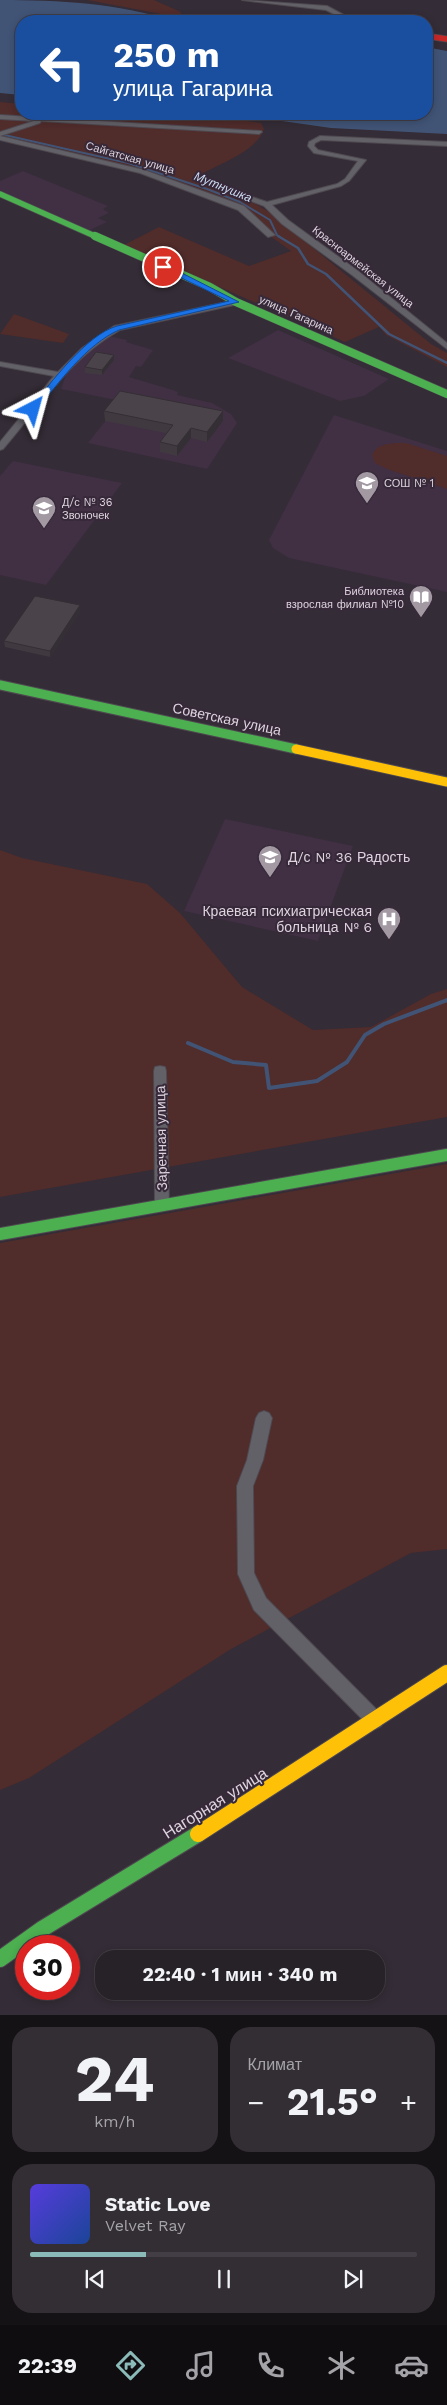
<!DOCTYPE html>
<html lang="ru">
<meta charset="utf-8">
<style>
body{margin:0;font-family:"Work Sans",sans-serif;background:#332e34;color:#f1f3f6;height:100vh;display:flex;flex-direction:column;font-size:19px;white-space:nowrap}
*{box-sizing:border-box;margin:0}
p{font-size:16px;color:#a4a3a8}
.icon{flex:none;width:28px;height:28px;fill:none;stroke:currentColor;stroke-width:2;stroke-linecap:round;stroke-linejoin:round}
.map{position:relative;height:2015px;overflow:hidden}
.panel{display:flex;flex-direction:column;gap:12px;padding:12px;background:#151216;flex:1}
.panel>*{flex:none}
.top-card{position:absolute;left:15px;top:15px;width:418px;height:105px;border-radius:20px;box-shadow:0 2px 8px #0003,0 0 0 1px #433e45;background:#1a4fa0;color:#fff;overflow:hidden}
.speed{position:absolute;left:15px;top:1935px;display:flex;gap:10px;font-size:25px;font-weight:700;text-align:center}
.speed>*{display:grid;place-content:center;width:65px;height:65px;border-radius:50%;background:#272128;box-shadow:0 2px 8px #0003,0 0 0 1px #433e45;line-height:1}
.speed .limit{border:8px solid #d22;background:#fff;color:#111}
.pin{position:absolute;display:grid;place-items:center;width:42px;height:42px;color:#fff;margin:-21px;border:2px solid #fff;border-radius:50%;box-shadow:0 1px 5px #0007}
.me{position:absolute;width:55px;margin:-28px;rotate:39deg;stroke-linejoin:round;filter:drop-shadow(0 0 4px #0008)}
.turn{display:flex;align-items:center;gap:18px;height:105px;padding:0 15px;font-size:22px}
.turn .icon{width:65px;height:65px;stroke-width:2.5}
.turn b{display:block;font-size:35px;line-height:42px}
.big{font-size:38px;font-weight:700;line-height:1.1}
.panel .card{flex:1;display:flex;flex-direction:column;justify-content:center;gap:8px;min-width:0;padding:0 18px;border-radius:20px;background:#332e34}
.panel .dial{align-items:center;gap:0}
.dial b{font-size:65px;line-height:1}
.song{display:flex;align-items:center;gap:15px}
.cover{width:60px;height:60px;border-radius:8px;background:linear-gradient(135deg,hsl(250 70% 55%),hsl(220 70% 35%))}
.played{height:5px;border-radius:2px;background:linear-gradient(90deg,#8bbbb9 30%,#433e45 30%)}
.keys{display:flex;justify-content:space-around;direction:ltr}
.heat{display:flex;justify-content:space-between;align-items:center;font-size:28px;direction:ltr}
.panel .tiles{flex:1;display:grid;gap:12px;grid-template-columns:1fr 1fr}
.card:last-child{grid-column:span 2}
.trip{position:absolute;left:95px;top:1950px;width:290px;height:50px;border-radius:20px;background:#272128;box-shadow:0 2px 8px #0003,0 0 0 1px #433e45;font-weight:700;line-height:50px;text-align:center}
.menu{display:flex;height:80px;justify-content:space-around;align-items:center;background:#100d10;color:#a4a3a8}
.menu .icon{width:35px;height:35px}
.menu .selected{color:#8bbbb9}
.menu b{font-size:22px;color:#f1f3f6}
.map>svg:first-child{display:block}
.built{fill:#412f44}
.green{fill:#502c2b}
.water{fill:#415476}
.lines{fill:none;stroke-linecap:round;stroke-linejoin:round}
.stream-far2{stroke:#415476;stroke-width:2}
.stream-far1{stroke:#415476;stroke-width:2.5}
.stream{stroke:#415476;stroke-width:4}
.street-casing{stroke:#4e4850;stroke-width:2}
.fast-far4-casing{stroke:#4e4850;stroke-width:7}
.fast-far3-casing{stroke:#4e4850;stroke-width:9}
.fast-far2-casing{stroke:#4e4850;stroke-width:11}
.fast-far1-casing{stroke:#4e4850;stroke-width:14}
.fast-casing{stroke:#4e4850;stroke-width:18}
.slow-far1-casing{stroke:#4e4850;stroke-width:11}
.slow-casing{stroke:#4e4850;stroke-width:18}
.jam-casing{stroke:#4e4850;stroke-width:7}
.street{fill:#636168;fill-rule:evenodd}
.fast-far4{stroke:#4caf50;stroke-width:5.5}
.fast-far3{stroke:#4caf50;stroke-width:8}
.fast-far2{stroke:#4caf50;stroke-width:9}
.fast-far1{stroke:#4caf50;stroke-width:12}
.fast{stroke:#4caf50;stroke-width:16}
.slow-far1{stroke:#ffc107;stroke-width:9}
.slow{stroke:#ffc107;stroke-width:16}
.jam{stroke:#c62828;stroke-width:5.5}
.wall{fill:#403a40}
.shaded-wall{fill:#342f34}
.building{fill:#4b434a;stroke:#342f34}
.route{fill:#1a73e8;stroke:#114b97}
.labels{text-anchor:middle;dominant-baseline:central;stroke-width:4;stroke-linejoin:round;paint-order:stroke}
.far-street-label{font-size:11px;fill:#ddd4de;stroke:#372939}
.far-poi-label{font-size:11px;fill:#ddd4de;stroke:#372939;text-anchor:start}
.far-water-label{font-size:12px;font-style:italic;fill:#cedef7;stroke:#372939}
.street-label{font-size:14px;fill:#ddd4de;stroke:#372939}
.poi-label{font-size:14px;fill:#ddd4de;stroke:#372939;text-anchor:start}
.near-street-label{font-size:16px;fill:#ddd4de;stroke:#372939}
</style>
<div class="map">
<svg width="447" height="2015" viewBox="0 0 447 2015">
<rect width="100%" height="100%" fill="#342c36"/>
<g class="built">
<polygon points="23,171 108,206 103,209 109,213 98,218 107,222 90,230 0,190 0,181"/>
<polygon points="278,330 389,379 364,396 340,401 228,358"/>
<polygon points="104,335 127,340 126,342 153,350 141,367 136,366 129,377 173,390 178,392 177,395 212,403 231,414 237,423 207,469 88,443 121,401 61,389 66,375"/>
<polygon points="334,415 447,451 447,592 289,558 273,548 269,540"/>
<polygon points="13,461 122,483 46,585 0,575 0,476"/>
<polygon points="225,819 353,846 318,941 184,911"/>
</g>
<g class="green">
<polygon points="87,0 154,0 181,12 180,15 167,15"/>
<path d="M 0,102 L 21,104 L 21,114 L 192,114 L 261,123 L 264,129 C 257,152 214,166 194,178 L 254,203 L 269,212 L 431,344 L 447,353 L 447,367 L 386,335 L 379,327 L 345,342 L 124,245 L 159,227 L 249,266 L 291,251 L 270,236 L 243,207 L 142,170 L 72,152 L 0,137 Z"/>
<polygon points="14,314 69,334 63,343 0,334"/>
<path d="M 396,443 L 406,443 L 447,456 L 447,489 L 387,469 L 375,463 L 372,455 C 376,445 386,444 396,443 Z"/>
<polygon points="0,850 22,858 147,884 180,913 242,987 313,1030 371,1027 431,994 447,989 447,1117 0,1197"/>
<polygon points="447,1164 447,1549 411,1553 231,1649 29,1778 0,1790 0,1243"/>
</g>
<g class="water">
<path d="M 0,0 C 60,0 117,3 174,21 L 21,21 L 21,95 L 0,93 Z"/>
<polygon points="426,47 447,51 447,134 331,128 233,114 426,114"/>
</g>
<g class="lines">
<polyline class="stream-far2" points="0,134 128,163 207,189 240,202 270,220 277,235 280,237"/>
<polyline class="stream-far1" points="278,236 298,248 308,264 326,274 389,334 447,363"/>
<polyline class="stream" points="188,1043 233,1062 266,1065 269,1088 317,1081 347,1062 365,1035 384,1024 447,1000"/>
<g class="street-casing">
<g id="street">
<polygon points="242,0 327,6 355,21 348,21 326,10"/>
<polygon points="0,115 261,131 262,132 259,134 41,121 40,123 0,136 144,170 244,206 275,235 268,237 238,210 140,173 0,140 0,132 34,121 0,119"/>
<polygon points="320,136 447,142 447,146 321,140 315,143 314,146 318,150 366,160 349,181 341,186 272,205 288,220 358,271 447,343 447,349 352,275 282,224 264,206 230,193 234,191 267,202 337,184 345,179 358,161 314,153 308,146 309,142"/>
<path d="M 236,300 L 239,300 L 239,304 L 120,330 C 70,358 40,406 3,449 L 0,450 L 0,442 L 54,376 L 0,366 L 0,362 L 58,372 L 82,348 L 114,326 Z"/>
<polygon points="160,1066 165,1067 166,1071 169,1205 167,1209 162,1211 157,1209 155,1205 154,1071 155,1067"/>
<polygon points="264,1411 269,1413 272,1418 263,1460 253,1486 254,1573 266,1598 381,1714 384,1720 381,1726 375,1729 369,1726 254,1610 238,1574 237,1486 247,1460 256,1418 259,1413"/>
</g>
</g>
<g class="fast-far4-casing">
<polyline id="fast-far4" points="0,194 97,237"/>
</g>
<g class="fast-far3-casing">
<polyline id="fast-far3" points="95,236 210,287 236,302 447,394"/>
</g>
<g class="fast-far2-casing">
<polyline id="fast-far2" points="0,685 296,749"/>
</g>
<g class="fast-far1-casing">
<polyline id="fast-far1" points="0,1234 447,1155"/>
</g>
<g class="fast-casing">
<polyline id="fast" points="0,1959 42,1929 198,1834"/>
</g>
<g class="slow-far1-casing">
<polyline id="slow-far1" points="296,749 447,782"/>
</g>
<g class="slow-casing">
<polyline id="slow" points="198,1834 447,1673"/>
</g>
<g class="jam-casing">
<polyline id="jam" points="426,36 447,39"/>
</g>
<use href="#street" class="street"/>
<use href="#fast-far4" class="fast-far4"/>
<use href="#fast-far3" class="fast-far3"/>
<use href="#fast-far2" class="fast-far2"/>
<use href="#fast-far1" class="fast-far1"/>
<use href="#fast" class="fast"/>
<use href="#slow-far1" class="slow-far1"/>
<use href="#slow" class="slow"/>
<use href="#jam" class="jam"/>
</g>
<g class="wall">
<polygon points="114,355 114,360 102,375 85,373 85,367"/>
<polygon points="104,411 223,421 207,442 191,438 177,456 160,452 160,442 166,433 105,421"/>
<polygon points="80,605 80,611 50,657 5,647 4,641"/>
</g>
<g class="shaded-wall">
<polygon points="114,355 114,360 102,375 102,370"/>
<polygon points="223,411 223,421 207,442 207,432"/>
<polygon points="191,428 191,438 177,456 177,446"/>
<polygon points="80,605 80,611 50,657 50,651"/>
</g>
<g class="building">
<polygon points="96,352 114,355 102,370 85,367"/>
<polygon points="120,391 223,411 207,432 191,428 177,446 160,442 173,425 104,411"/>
<polygon points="35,596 80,605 50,651 4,641"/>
</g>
<path class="route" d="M 161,265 L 166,265 L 239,302 L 119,330 C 87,344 58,383 36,411 L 30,411 L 30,408 C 51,383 86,335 117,326 L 229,301 L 161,268 Z"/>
<defs>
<g id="school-pin" transform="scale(1.25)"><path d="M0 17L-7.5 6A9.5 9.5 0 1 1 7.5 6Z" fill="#a299a3" stroke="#372939"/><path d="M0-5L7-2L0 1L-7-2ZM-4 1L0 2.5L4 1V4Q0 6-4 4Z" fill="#fff"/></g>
<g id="library-pin" transform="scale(1.25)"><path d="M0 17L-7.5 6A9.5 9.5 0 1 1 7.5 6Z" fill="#a299a3" stroke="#372939"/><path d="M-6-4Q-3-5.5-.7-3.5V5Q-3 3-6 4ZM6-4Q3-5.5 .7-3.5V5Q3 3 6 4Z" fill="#fff"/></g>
<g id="hospital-pin" transform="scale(1.25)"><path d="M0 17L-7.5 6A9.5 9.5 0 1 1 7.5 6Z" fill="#a299a3" stroke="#372939"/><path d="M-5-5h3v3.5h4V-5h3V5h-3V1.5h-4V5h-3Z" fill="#fff"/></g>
</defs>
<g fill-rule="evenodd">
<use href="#school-pin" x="367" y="483"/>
<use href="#school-pin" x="44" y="508"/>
<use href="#library-pin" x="421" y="597"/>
<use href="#school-pin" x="270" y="857"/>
<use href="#hospital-pin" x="389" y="919"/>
</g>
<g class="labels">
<g class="far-street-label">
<text transform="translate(130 158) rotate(16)">Сайгатская улица</text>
<text transform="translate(363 267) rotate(38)">Красноармейская улица</text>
<text transform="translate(296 315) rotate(24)">улица Гагарина</text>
</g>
<g class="far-poi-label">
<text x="384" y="483">СОШ № 1</text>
<text x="62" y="502">Д/с № 36<tspan x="62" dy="13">Звоночек</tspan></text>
<text x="404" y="591" text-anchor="end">Библиотека<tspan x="404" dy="13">взрослая филиал №10</tspan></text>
</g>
<g class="far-water-label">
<text transform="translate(223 187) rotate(22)">Мутнушка</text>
</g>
<g class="street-label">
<text transform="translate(227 719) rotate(12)">Советская улица</text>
<text transform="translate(161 1138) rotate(-91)">Заречная улица</text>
</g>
<g class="poi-label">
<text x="288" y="857">Д/с № 36 Радость</text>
<text x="372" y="911" text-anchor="end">Краевая психиатрическая<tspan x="372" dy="16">больница № 6</tspan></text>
</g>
<g class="near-street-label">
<text transform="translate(215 1803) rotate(-32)">Нагорная улица</text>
</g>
</g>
</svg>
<div class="speed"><div class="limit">30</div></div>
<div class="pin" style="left:163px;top:267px;background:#d93025"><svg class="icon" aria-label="arrive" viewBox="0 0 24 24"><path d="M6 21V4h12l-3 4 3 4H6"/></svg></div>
<svg class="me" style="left:33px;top:409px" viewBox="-20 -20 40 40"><path d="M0-17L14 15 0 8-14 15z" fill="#1a73e8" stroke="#fff" stroke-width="4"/></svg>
<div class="trip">22:40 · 1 мин · 340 m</div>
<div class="top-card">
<div class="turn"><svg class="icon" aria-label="left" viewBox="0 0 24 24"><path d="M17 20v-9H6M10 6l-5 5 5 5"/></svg><div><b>250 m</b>улица Гагарина</div></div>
</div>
</div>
<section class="panel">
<div class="tiles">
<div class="card dial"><b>24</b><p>km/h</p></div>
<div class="card"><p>Климат</p>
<div class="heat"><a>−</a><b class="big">21.5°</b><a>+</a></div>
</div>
<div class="card">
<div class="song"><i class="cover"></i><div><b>Static Love</b><p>Velvet Ray</p></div></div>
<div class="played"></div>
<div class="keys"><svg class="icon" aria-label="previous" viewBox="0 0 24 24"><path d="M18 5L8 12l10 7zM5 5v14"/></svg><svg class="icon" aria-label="pause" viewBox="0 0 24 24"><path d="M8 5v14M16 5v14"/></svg><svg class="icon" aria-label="next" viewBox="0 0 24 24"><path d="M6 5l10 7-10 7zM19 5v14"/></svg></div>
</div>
</div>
</section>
<nav class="menu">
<b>22:39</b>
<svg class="icon selected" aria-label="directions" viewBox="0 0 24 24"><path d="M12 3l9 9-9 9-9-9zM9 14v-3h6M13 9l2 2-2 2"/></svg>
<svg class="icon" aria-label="music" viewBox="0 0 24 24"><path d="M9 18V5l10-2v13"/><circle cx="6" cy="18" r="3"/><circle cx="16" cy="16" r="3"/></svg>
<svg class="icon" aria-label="phone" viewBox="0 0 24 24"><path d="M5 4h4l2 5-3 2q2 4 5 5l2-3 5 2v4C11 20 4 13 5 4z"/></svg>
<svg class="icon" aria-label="climate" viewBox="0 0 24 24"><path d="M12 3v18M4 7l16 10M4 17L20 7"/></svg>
<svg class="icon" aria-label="car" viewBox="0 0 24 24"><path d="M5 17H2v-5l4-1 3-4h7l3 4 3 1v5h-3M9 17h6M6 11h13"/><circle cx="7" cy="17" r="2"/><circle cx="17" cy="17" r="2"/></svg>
</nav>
